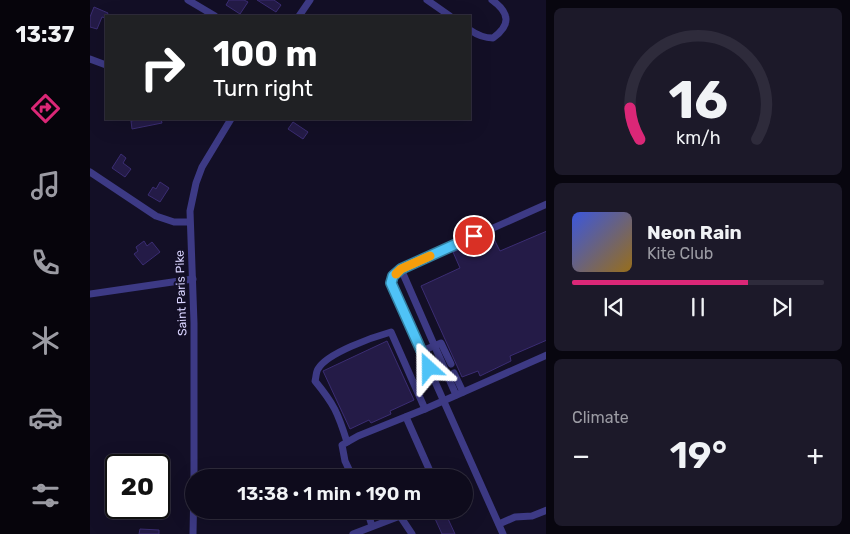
<!DOCTYPE html>
<meta charset="utf-8">
<style>
body{margin:0;font-family:Rubik,sans-serif;background:#1c1929;color:#f1f3f6;height:100vh;display:flex;flex-direction:column;font-size:19px;white-space:nowrap}
*{box-sizing:border-box;margin:0}
p{font-size:16px;color:#9b9ba3}
.icon{flex:none;width:28px;height:28px;fill:none;stroke:currentColor;stroke-width:2;stroke-linecap:round;stroke-linejoin:round}
.map{position:relative;flex:1;overflow:hidden}
.sheet{display:flex;flex-direction:column;gap:8px;padding:8px;background:#08060f;width:304px}
.sheet>*{flex:none}
.guide{position:absolute;left:15px;top:15px;width:366px;height:105px;border-radius:0px;box-shadow:0 5px 20px #0002,0 0 0 1px #2e2b3b;background:#202124;color:#fff;overflow:hidden}
.speed{position:absolute;left:15px;top:454px;display:flex;gap:10px;font-size:25px;font-weight:700;text-align:center}
.speed>*{display:grid;place-content:center;width:65px;height:65px;border-radius:50%;background:#0e0b1c;box-shadow:0 5px 20px #0002,0 0 0 1px #2e2b3b;line-height:1}
.speed .limit{border:2px solid #111;border-radius:8px;background:#fff;color:#111}
.pin{position:absolute;display:grid;place-items:center;width:42px;height:42px;color:#fff;margin:-21px;border:2px solid #fff;border-radius:50%;box-shadow:0 1px 5px #0007}
.me{position:absolute;width:55px;margin:-28px;rotate:336deg;stroke-linejoin:round;filter:drop-shadow(0 0 4px #0008)}
.turn{display:flex;align-items:center;gap:18px;height:105px;padding:0 25px;font-size:22px}
.turn .icon{width:65px;height:65px;stroke-width:2.5}
.turn b{display:block;font-size:35px;line-height:42px}
.big{font-size:38px;font-weight:600;line-height:1.1}
.sheet .tile{flex:1;display:flex;flex-direction:column;justify-content:center;gap:8px;min-width:0;padding:0 18px;border-radius:8px;background:#1c1929}
.sheet .dial{align-items:center;gap:0}
.dial svg{height:130px;overflow:visible;fill:none;stroke:#2e2b3b;stroke-width:7;stroke-linecap:round;text-anchor:middle}
.dial text{fill:#f1f3f6;stroke:none}
.song{display:flex;align-items:center;gap:15px}
.cover{width:60px;height:60px;border-radius:8px;background:linear-gradient(135deg,hsl(230 70% 55%),hsl(40 70% 35%))}
.played{height:5px;border-radius:2px;background:linear-gradient(90deg,#db2777 70%,#2e2b3b 70%)}
.keys{display:flex;justify-content:space-around;direction:ltr}
.heat{display:flex;justify-content:space-between;align-items:center;font-size:28px;direction:ltr}
.trip{position:absolute;left:95px;top:469px;width:288px;height:50px;border-radius:25px;background:#0e0b1c;box-shadow:0 5px 20px #0002,0 0 0 1px #2e2b3b;font-weight:600;line-height:50px;text-align:center}
main{display:flex;flex:1;min-height:0}
.menu{display:flex;flex-direction:column;width:90px;justify-content:space-around;align-items:center;background:#06040b;color:#9b9ba3}
.menu .icon{width:35px;height:35px}
.menu .selected{color:#db2777}
.menu b{font-size:22px;color:#f1f3f6}
.map>svg:first-child{display:block}
.building{fill:#241b47;stroke:#3b2d73}
.lines{fill:none;stroke-linecap:round;stroke-linejoin:round}
.minor{stroke:#3d3a85;stroke-width:7}
.route-casing{stroke:#337fa1;stroke-width:12}
.route{stroke:#4fc3f7;stroke-width:9}
.slow{stroke:#f59e0b;stroke-width:9}
.labels{text-anchor:middle;dominant-baseline:central;stroke-width:5;stroke-linejoin:round;paint-order:stroke}
.street-label{font-size:12px;fill:#d9d4ff;stroke:#130f26}
</style>
<main>
<nav class="menu">
<b>13:37</b>
<svg class="icon selected" aria-label="directions" viewBox="0 0 24 24"><path d="M12 3l9 9-9 9-9-9zM9 14v-3h6M13 9l2 2-2 2"/></svg>
<svg class="icon" aria-label="music" viewBox="0 0 24 24"><path d="M9 18V5l10-2v13"/><circle cx="6" cy="18" r="3"/><circle cx="16" cy="16" r="3"/></svg>
<svg class="icon" aria-label="phone" viewBox="0 0 24 24"><path d="M5 4h4l2 5-3 2q2 4 5 5l2-3 5 2v4C11 20 4 13 5 4z"/></svg>
<svg class="icon" aria-label="climate" viewBox="0 0 24 24"><path d="M12 3v18M4 7l16 10M4 17L20 7"/></svg>
<svg class="icon" aria-label="car" viewBox="0 0 24 24"><path d="M5 17H2v-5l4-1 3-4h7l3 4 3 1v5h-3M9 17h6M6 11h13"/><circle cx="7" cy="17" r="2"/><circle cx="17" cy="17" r="2"/></svg>
<svg class="icon" aria-label="filters" viewBox="0 0 24 24"><path d="M4 7h16M4 17h16"/><circle cx="9" cy="7" r="2"/><circle cx="15" cy="17" r="2"/></svg>
</nav>
<div class="map">
<svg width="457" height="534" viewBox="0 0 457 534">
<rect width="100%" height="100%" fill="#130f26"/>
<g class="building">
<polygon points="139,0 154,0 158,2 150,14 136,5"/>
<polygon points="167,0 184,0 191,5 186,12"/>
<polygon points="4,7 18,13 16,18 12,17 7,29 0,27 0,17"/>
<polygon points="53,119 71,119 72,123 42,129 41,121"/>
<polygon points="203,122 218,132 213,139 198,129"/>
<polygon points="31,154 36,158 33,163 41,169 35,177 22,168"/>
<polygon points="70,182 79,188 70,202 58,195 63,187 66,189"/>
<polygon points="457,231 457,340 420,356 421,361 390,376 388,371 372,377 331,286 370,268 363,252 403,237 410,251"/>
<polygon points="54,241 57,246 62,242 70,252 53,265 44,254 48,251 46,247"/>
<polygon points="297,341 324,400 300,411 301,414 281,423 279,420 260,429 233,371"/>
<polygon points="347,510 354,510 365,534 352,534 342,512"/>
<polygon points="50,529 69,530 69,534 49,534"/>
</g>
<g class="lines">
<g class="minor">
<polyline points="98,0 125,16"/>
<polyline points="337,0 360,16"/>
<polyline points="209,16 220,0"/>
<path d="M 380,30 C 387,35 394,38 403,38 C 421,25 420,13 402,0"/>
<polyline points="0,59 16,65"/>
<polyline points="0,172 66,216 84,222 99,222"/>
<polyline points="311,269 366,395"/>
<polyline points="0,294 103,279"/>
<polyline points="332,351 351,343 361,364"/>
<polyline points="364,373 373,392"/>
<polyline points="316,417 343,478"/>
<path d="M 257,442 C 248,413 244,404 225,381 C 226,378 226,372 228,369 C 237,353 283,337 301,332 L 335,409"/>
<polyline points="104,478 104,323 100,211 106,183 112,167 141,119"/>
<polyline points="263,478 255,461 252,445 268,436 335,409 457,355"/>
<polyline points="277,510 282,526"/>
<polyline points="310,516 322,510"/>
<polyline points="409,524 425,517 442,516 457,510"/>
<polyline points="103,534 104,483"/>
<polyline points="263,534 310,516 322,534"/>
<polyline points="413,534 301,283 303,276 311,269 457,204"/>
</g>
</g>
<g class="lines">
<g class="route-casing">
<polyline id="route" points="339,368 301,283 303,276 311,269 384,236"/>
</g>
<use href="#route" class="route"/>
<polyline class="slow" points="306,274 311,269 340,256"/>
</g>
<g class="labels">
<g class="street-label">
<text transform="translate(91 293) rotate(-92)">Saint Paris Pike</text>
</g>
</g>
</svg>
<div class="speed"><div class="limit">20</div></div>
<div class="pin" style="left:384px;top:236px;background:#d93025"><svg class="icon" aria-label="arrive" viewBox="0 0 24 24"><path d="M6 21V4h12l-3 4 3 4H6"/></svg></div>
<svg class="me" style="left:339px;top:368px" viewBox="-20 -20 40 40"><path d="M0-17L14 15 0 8-14 15z" fill="#4fc3f7" stroke="#fff" stroke-width="4"/></svg>
<div class="trip">13:38 · 1 min · 190 m</div>
<div class="guide">
<div class="turn"><svg class="icon" aria-label="right" viewBox="0 0 24 24"><path d="M7 20v-9h11M14 6l5 5-5 5"/></svg><div><b>100 m</b>Turn right</div></div>
</div>
</div>
<section class="sheet">
<div class="tile dial"><svg viewBox="0 0 100 80">
<path d="M14 69A42 42 0 1 1 86 69"/>
<path d="M14 69A42 42 0 0 1 8 50" stroke="#db2777"/>
<text x="50" y="56" font-size="32" font-weight="700">16</text>
<text x="50" y="72" font-size="11">km/h</text>
</svg></div>
<div class="tile">
<div class="song"><i class="cover"></i><div><b>Neon Rain</b><p>Kite Club</p></div></div>
<div class="played"></div>
<div class="keys"><svg class="icon" aria-label="previous" viewBox="0 0 24 24"><path d="M18 5L8 12l10 7zM5 5v14"/></svg><svg class="icon" aria-label="pause" viewBox="0 0 24 24"><path d="M8 5v14M16 5v14"/></svg><svg class="icon" aria-label="next" viewBox="0 0 24 24"><path d="M6 5l10 7-10 7zM19 5v14"/></svg></div>
</div>
<div class="tile"><p>Climate</p>
<div class="heat"><a>−</a><b class="big">19°</b><a>+</a></div>
</div>
</section>
</main>
